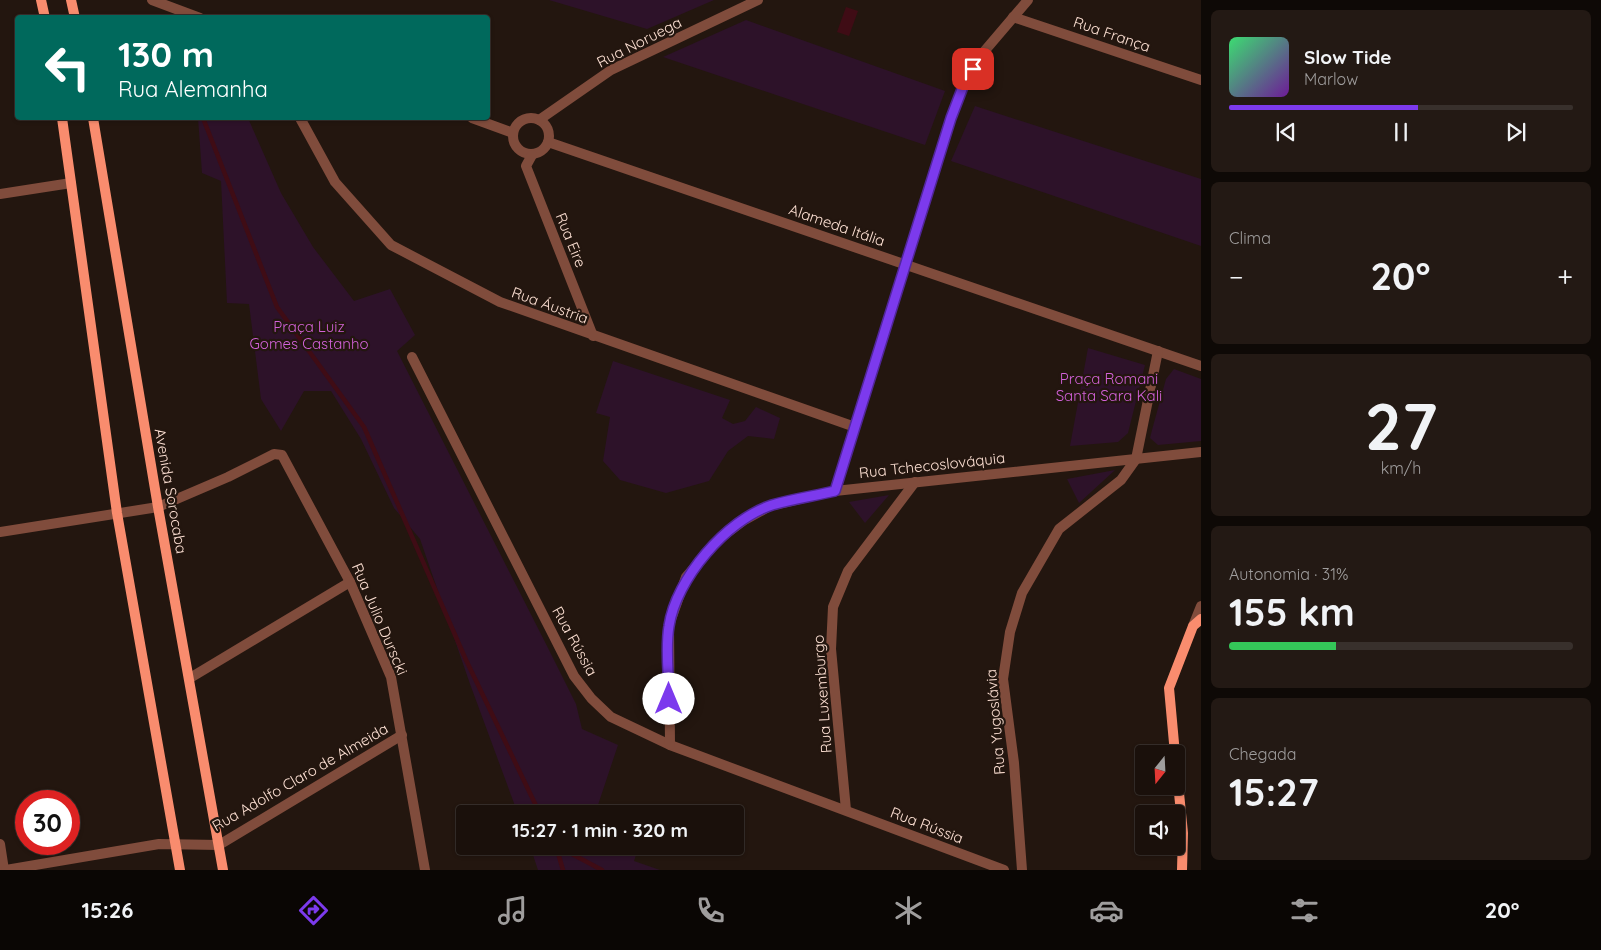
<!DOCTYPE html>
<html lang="pt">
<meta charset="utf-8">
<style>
body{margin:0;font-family:Quicksand,sans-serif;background:#231914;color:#f1f3f6;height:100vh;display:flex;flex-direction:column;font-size:19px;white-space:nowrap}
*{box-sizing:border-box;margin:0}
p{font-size:16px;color:#9f9d9d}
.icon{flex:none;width:28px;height:28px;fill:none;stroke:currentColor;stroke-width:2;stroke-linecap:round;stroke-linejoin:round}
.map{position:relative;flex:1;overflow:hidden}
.drawer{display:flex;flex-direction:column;gap:10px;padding:10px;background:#0e0906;width:400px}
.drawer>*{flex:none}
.top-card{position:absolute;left:15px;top:15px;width:475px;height:105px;border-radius:5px;box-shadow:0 1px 4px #0004,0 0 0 1px #38302c;background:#00695c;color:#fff;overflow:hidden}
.needle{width:32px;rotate:198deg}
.buttons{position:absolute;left:1135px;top:745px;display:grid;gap:10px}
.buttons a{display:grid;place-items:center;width:50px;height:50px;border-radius:5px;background:#1a100b;box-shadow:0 1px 4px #0004,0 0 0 1px #38302c;font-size:25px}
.speed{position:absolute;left:15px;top:790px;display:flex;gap:10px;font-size:25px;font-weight:700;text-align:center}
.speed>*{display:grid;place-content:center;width:65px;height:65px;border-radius:50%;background:#1a100b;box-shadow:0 1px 4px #0004,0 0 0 1px #38302c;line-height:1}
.speed .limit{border:8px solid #d22;background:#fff;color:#111}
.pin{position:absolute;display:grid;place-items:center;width:42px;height:42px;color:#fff;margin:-21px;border-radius:10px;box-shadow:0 2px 8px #0006}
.me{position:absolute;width:55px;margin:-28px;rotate:0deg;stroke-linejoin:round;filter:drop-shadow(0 0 4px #0008)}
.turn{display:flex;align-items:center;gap:18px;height:105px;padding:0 20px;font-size:22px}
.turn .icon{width:65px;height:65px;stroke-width:2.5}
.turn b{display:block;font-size:35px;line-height:42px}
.big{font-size:38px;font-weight:700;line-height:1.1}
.drawer .widget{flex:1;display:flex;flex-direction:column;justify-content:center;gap:8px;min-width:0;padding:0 18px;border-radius:8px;background:#231914}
.drawer .dial{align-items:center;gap:0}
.dial b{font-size:65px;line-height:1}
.song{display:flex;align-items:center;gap:15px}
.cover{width:60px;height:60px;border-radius:8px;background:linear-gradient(135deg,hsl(140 70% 55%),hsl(280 70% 35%))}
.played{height:5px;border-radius:2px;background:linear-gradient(90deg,#7c3aed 55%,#38302c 55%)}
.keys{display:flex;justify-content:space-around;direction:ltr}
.heat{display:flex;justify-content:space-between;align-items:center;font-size:28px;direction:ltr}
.charge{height:8px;border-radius:4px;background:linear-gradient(90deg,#34c759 31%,#38302c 0)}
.trip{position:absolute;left:456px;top:805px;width:288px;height:50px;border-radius:5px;background:#1a100b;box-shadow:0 1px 4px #0004,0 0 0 1px #38302c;font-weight:700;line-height:50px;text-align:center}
.dock{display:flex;height:80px;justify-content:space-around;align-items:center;background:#0a0604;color:#9f9d9d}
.dock .icon{width:35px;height:35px}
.dock .active{color:#7c3aed}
.dock b{font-size:22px;color:#f1f3f6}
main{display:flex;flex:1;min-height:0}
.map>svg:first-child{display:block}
.green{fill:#2d1229}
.water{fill:#3f0c15}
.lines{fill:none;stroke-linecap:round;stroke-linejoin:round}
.stream{stroke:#3f0c15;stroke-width:4.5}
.street{stroke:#804c3c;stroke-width:10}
.secondary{stroke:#f98c6e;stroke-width:10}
.route-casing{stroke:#51269a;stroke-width:12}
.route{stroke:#7c3aed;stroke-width:9}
.labels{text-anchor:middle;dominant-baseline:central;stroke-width:4.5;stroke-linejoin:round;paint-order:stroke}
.street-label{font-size:15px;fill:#fde0d3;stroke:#23160f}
.park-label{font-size:15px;fill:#d362da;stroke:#23160f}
</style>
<main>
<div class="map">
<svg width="1201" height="870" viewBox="0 0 1201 870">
<rect width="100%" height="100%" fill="#23160f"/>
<g class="green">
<polygon points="549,0 714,0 647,29"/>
<polygon points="746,20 945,91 925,145 663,57"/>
<polygon points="975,106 1201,179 1201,246 951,161"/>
<polygon points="198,118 248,118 281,193 313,247 354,301 390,289 415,335 397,351 547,646 576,704 582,729 618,745 595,814 518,814 470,684 420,539 394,508 361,439 331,391 304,391 281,431 261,399 249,304 227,303 221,181 202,173"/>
<polygon points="1088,348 1145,365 1128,433 1118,442 1070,446"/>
<polygon points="613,361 730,400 722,418 733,424 745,421 756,407 780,418 774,439 748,436 728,451 709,481 666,493 620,480 603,461 610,417 596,413"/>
<polygon points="1174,369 1201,379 1201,441 1158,445 1150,438 1152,430 1166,379"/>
<polygon points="1115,470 1079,503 1067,479"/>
<polygon points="889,495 865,523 849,502"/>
<polygon points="530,846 639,846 634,861 660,870 538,870"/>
</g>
<polygon class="water" points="846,7 858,11 849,36 837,32"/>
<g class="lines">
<g class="stream">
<polyline points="203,118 277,307 364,427 466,660 540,814"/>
<polyline points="556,846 563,870"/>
<polyline points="557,846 602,870"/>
</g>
<g class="street">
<polyline points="152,0 200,18"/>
<polyline points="1013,17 1201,80"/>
<circle cx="531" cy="136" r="18"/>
<polyline points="300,118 335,182 391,245 500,302 855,427"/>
<polyline points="472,118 513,133"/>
<polyline points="539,120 611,70 758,0"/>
<polyline points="548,142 1201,366"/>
<polyline points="532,155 526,166 593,336"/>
<polyline points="0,194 71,183"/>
<polyline points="412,357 574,676 591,698 611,717 670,745 1004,870"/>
<polyline points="835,491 951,118 964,84 982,54 1028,0"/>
<polyline points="0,532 158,507 228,477 274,454 282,455 350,582 391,677 425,870"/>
<polyline points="1193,626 1201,606"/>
<polyline points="190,678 350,582"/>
<polyline points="670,745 669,625 686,577 719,539 743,521 770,506 835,491 1201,452"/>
<polyline points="846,810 831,649 833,607 848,571 915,482"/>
<polyline points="0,844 4,870"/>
<polyline points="6,870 159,844 219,845 402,735"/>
<polyline points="1022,870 1014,763 1003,679 1010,632 1022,593 1059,529 1121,480 1136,459 1158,351"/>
</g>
<g class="secondary">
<polyline points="41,0 45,18"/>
<polyline points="71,0 75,18"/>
<polyline points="62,118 117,513 180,870"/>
<polyline points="93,118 158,507 223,870"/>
<polyline points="1175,754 1169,688 1193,626 1201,619"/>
<polyline points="1176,763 1183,833 1182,870"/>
</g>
</g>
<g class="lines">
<g class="route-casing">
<path id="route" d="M 669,699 C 669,675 665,649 669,626 C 676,579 726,520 772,505 C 792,499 814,496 835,491 L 951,118 L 964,84 L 973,69"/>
</g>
<use href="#route" class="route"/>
</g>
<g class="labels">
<g class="street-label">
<text transform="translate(1112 34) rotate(19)">Rua França</text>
<text transform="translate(639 42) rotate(-27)">Rua Noruega</text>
<text transform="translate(837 225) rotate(19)">Alameda Itália</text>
<text transform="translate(571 240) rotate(68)">Rua Eire</text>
<text transform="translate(550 305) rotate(20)">Rua Áustria</text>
<text transform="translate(932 465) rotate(-6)">Rua Tchecoslováquia</text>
<text transform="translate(171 491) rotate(80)">Avenida Sorocaba</text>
<text transform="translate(380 619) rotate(67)">Rua Julio Durscki</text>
<text transform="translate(575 641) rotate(61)">Rua Rússia</text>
<text transform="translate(822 694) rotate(-94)">Rua Luxemburgo</text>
<text transform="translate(995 722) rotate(-95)">Rua Yugoslávia</text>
<text transform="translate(300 777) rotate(-30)">Rua Adolfo Claro de Almeida</text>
<text transform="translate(927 825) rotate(21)">Rua Rússia</text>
</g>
<g class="park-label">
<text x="309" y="326">Praça Luiz<tspan x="309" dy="17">Gomes Castanho</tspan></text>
<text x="1109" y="378">Praça Romani<tspan x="1109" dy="17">Santa Sara Kali</tspan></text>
</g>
</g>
</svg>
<div class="buttons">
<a><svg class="needle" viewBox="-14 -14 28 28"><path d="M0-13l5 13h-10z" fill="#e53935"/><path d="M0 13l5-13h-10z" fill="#9f9d9d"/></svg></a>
<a><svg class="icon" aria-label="sound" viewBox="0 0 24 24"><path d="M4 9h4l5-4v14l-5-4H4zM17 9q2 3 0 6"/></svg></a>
</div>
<div class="speed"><div class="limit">30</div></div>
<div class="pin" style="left:973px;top:69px;background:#d93025"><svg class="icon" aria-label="arrive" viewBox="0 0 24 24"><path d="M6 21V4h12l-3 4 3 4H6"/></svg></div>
<svg class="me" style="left:669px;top:699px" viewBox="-20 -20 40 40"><circle r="19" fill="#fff"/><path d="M0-13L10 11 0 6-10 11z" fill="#7c3aed"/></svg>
<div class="trip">15:27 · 1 min · 320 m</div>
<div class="top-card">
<div class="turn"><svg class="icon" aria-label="left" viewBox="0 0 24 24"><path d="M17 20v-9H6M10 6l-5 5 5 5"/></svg><div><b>130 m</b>Rua Alemanha</div></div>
</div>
</div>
<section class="drawer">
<div class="widget">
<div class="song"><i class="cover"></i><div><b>Slow Tide</b><p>Marlow</p></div></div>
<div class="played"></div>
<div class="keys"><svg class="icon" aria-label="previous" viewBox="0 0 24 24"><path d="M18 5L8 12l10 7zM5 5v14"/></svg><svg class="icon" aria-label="pause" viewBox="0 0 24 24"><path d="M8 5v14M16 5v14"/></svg><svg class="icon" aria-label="next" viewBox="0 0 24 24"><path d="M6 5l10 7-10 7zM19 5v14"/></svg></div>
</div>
<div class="widget"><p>Clima</p>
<div class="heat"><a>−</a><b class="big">20°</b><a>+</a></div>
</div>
<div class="widget dial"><b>27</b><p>km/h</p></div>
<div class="widget"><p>Autonomia · 31%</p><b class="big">155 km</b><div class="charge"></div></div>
<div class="widget"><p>Chegada</p><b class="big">15:27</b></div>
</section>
</main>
<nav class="dock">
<b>15:26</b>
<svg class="icon active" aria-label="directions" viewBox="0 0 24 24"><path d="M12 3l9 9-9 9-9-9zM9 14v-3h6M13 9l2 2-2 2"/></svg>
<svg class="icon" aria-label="music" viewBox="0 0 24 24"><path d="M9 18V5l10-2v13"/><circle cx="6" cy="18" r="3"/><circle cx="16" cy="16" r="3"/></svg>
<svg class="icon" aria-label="phone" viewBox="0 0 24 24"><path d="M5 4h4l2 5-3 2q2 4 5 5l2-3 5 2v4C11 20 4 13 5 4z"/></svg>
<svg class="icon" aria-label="climate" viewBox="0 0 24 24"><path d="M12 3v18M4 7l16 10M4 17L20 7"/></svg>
<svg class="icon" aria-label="car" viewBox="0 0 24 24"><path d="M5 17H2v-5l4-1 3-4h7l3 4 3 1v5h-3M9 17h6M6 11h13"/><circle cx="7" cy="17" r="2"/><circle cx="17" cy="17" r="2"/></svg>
<svg class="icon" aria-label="filters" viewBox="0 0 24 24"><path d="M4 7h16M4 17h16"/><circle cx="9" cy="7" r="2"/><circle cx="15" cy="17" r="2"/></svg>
<b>20°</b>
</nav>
